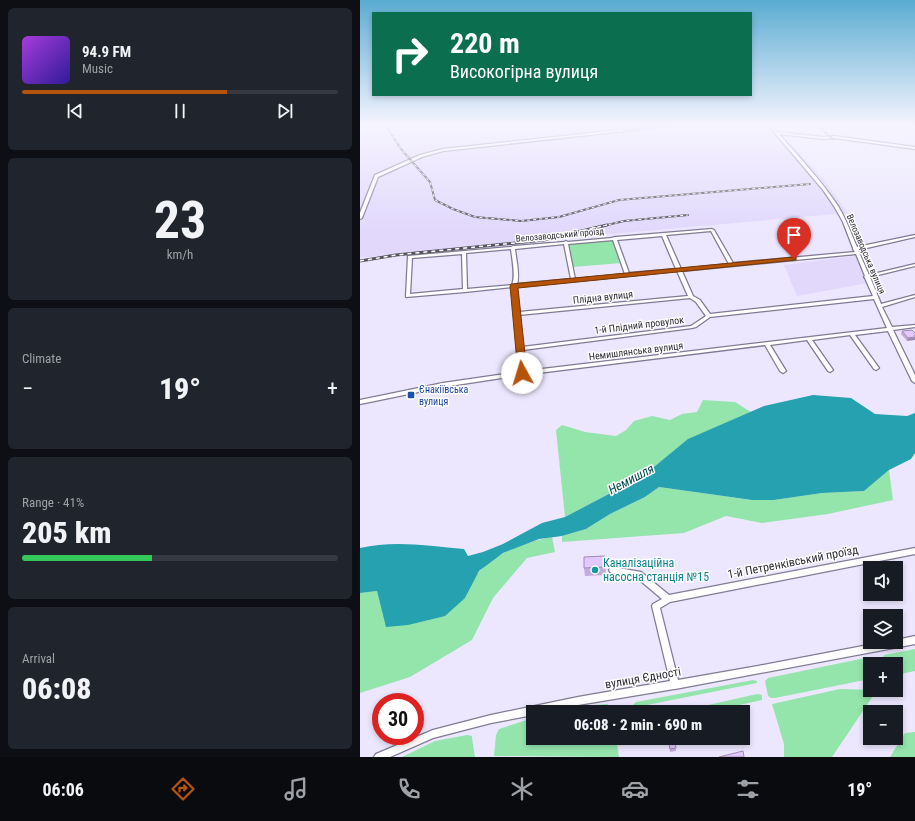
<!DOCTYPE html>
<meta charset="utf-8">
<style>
body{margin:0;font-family:"Roboto Condensed",sans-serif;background:#20242c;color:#f1f3f6;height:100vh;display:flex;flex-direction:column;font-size:15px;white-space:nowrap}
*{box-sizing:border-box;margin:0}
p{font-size:13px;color:#9ea1a6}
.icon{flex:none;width:22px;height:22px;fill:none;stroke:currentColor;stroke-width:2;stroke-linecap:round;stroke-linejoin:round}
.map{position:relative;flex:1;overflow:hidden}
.details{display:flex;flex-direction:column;gap:8px;padding:8px;background:#0d0f14;width:360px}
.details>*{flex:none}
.guide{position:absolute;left:12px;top:12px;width:380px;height:84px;border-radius:0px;box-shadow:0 2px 6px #0003;background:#0b6e4f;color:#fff;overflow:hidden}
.tools{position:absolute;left:503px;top:561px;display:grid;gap:8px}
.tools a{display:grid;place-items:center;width:40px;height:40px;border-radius:0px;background:#171b24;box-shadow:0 2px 6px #0003;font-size:20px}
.speed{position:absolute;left:12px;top:693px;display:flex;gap:8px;font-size:20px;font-weight:700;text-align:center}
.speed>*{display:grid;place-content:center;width:52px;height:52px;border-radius:50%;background:#171b24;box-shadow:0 2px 6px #0003;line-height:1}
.speed .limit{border:6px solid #d22;background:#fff;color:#111}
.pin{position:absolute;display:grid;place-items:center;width:34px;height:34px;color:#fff;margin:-41px -17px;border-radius:50% 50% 50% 0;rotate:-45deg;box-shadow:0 0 4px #0007}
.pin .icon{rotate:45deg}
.me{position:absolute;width:44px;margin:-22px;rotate:354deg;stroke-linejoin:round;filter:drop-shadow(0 0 3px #0008)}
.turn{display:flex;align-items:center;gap:14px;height:84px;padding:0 12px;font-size:18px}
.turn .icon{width:52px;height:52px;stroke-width:2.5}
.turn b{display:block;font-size:28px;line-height:34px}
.big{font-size:30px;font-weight:800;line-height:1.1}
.details .tile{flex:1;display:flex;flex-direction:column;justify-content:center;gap:6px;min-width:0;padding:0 14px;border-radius:6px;background:#20242c}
.details .dial{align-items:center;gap:0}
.dial b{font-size:52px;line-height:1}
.song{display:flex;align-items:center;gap:12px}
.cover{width:48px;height:48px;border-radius:6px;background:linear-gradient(135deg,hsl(280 70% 55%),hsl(250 70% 35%))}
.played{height:4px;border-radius:2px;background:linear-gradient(90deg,#b45309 65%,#363941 65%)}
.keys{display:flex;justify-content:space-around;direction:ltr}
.heat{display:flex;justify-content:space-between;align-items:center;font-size:22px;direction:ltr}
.charge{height:6px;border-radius:3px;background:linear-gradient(90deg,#34c759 41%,#363941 0)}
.trip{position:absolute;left:166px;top:705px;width:224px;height:40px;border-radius:0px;background:#171b24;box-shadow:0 2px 6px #0003;font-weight:800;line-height:40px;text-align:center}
.tabs{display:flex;height:64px;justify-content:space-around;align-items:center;background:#090b0e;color:#9ea1a6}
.tabs .icon{width:28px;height:28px}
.tabs .current{color:#b45309}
.tabs b{font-size:18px;color:#f1f3f6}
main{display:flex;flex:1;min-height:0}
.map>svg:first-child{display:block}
.built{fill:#e1d8fc}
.green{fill:#94e5ac}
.water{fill:#25a1af}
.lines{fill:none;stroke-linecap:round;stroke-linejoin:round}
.minor-casing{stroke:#807a94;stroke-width:2.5}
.minor{fill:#fff;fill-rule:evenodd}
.rail-far1-casing{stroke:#575461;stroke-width:2}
.rail-casing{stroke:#575461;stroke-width:3}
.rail-far1{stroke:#fff;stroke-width:1;stroke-dasharray:3;stroke-linecap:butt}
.rail{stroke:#fff;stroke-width:1.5;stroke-dasharray:4;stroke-linecap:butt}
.wall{fill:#c2acda}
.shaded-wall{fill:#9e8cb2}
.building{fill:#e2c8fe;stroke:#9e8cb2}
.route{fill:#b45309;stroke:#753606}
.transit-dot{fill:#1a4fb4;stroke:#fff;stroke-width:1.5}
.culture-dot{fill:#0f9aa8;stroke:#fff;stroke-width:1.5}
.labels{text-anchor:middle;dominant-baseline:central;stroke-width:3;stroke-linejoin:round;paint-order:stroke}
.far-street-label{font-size:9px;fill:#2f2c37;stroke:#fff}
.street-label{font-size:10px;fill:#2f2c37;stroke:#fff}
.transit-label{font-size:10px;fill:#164399;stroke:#fff;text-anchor:start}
.near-street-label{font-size:12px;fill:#2f2c37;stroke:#fff}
.near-culture-label{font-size:12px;fill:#0d838f;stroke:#fff;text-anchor:start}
.near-water-label{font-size:13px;font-style:italic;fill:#004951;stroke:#fff}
</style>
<main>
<section class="details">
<div class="tile">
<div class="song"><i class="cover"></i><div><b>94.9 FM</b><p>Music</p></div></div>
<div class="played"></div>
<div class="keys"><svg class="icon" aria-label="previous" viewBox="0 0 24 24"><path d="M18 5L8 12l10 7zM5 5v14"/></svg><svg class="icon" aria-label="pause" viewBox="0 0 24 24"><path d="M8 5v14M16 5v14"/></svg><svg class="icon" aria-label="next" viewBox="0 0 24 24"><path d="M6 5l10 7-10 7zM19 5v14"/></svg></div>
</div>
<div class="tile dial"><b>23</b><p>km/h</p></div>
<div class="tile"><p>Climate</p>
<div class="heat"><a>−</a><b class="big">19°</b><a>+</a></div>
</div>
<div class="tile"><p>Range · 41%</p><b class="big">205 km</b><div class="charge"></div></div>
<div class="tile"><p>Arrival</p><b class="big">06:08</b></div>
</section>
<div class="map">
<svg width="555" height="757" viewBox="0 0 555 757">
<rect width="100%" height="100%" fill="#ece7fe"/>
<g class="built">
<polygon points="0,126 415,126 463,178 488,213 103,247 0,258"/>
<polygon points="495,256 508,283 437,296 424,265"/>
</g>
<g class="green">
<polygon points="253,240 262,263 213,267 208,244"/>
<polygon points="343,400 375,402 391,412 329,439 283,476 205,517 196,430 202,425 225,432 256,436 266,430 274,421 292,416 310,420 322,414 337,412"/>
<polygon points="529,470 533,500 468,514 402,523 366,516 324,533 202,542 202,536 226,529 250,514 285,497 299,487 391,500 414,500 462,493 504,491"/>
<path d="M 192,537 L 195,552 L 167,558 L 133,598 L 112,640 L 50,677 L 0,693 L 0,593 L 17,591 L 23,614 L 105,598 C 110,590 113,577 120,571 C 138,552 167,541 192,537 Z"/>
<polygon points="555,649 555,671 536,675 536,664 523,663 522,659 524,655"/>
<polygon points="505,658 511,659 516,664 510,664 510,679 415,698 411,698 408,696 405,681 408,678"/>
<polygon points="393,680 397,681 397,683 277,707 273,705 276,702"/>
<polygon points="480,689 517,690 472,757 424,757 424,744 412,704"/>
<polygon points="397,694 402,695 402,700 347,712 317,712"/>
<polygon points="247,704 251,707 253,712 196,712 213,707"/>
<polygon points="173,718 173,738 256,738 259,757 134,756 136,735 139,729"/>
<polygon points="555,732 555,757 530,757 545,733"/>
<polygon points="107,735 112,736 112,738 115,757 42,757 75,741"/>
</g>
<path class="water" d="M 453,395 L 491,398 L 515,414 L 547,416 L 555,413 L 555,453 L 551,459 L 529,470 L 504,491 L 462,493 L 414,500 L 392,500 L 299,487 L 285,497 L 250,514 L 226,529 L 202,536 L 179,539 L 143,553 L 119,571 L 105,598 L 85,616 L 48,625 L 26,627 L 17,591 L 0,593 L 0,548 C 34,540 69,546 104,549 L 108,556 L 123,552 L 143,544 L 182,523 L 205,517 L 283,476 L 328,439 L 404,406 Z"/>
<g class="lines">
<g class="minor-casing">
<g id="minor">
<path d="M 253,126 C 258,126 260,130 265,130 C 280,130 296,126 311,126 L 83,151 L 62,157 L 18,177 L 2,218 L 0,219 L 0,213 L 15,175 L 60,155 L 83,149 L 259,130 Z"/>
<path d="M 409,126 L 412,126 L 417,132 L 463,137 L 474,136 L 555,147 L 555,149 L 474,138 L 463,139 L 419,134 C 439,157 461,180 478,206 C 486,219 491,233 497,247 L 555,235 L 555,237 L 498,250 L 509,275 L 555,264 L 555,266 L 510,277 L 521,304 L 555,295 L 555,297 L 522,307 L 532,327 L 555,325 L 555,327 L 533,330 L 555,375 L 555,383 L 552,381 L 528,331 L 495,335 L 519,368 L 516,370 L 514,369 L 490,335 L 452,340 L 473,370 L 470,372 L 468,371 L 447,340 L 410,345 L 426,371 L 423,373 L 420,371 L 405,345 L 162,375 L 83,387 L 0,404 L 0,400 L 83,383 L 159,372 L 152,287 L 105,292 L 46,297 L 46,296 L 48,256 L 151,247 L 153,246 L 155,246 L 204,242 L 206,241 L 208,242 L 252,238 L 254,237 L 256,237 L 352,229 L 354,230 L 373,263 L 495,252 L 493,249 L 493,248 L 483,222 L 474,206 L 463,190 ZM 351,231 L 369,264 L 321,269 L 306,235 ZM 302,236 L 316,269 L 269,273 L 257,240 ZM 253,240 L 265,274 L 215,279 L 208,244 ZM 204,244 L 211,279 L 157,284 C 160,275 156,259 155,249 ZM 151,249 C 152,259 156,276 152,285 L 107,289 L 106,253 ZM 102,254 L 103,289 L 50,294 L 52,258 ZM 496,254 L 505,276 L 504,277 L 505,278 L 513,296 L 350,314 L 340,300 L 333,296 L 322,271 ZM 317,271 L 328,296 L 159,312 L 156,287 ZM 330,298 L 336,302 L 346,316 L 331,326 L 162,347 L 159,315 ZM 514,299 L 527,328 L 165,371 L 163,350 L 332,328 L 336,327 L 350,317 Z"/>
<polygon points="555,548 555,554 310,602 300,608 318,680 398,666 524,642 536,642 536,640 555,636 555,644 315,689 314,689 218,705 186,712 173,712 173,715 131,723 73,738 30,757 14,757 16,754 73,730 131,715 218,697 310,681 292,606 293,604 302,599 276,577 253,573 250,572 249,570 250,568 253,567 281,572 309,595"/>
</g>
</g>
<use href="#minor" class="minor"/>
<g class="rail-far1-casing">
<g id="rail-far1">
<polyline points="26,126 41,149 70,182 75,200 93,209 115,217 161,221 199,217 259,200 450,184"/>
<polyline points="458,126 473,139"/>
<polyline points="243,226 264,221 328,215"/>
</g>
</g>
<g class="rail-casing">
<polyline id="rail" points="0,261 36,255 184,240 247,225"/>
</g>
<use href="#rail-far1" class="rail-far1"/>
<use href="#rail" class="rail"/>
</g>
<g class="wall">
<polygon points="552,330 547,341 541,334 542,331"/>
<polygon points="245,556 246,575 225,576 224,568"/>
<polygon points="308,738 314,738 316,751 310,752"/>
<polygon points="324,738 331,738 331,740 325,740"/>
</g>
<polygon class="shaded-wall" points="555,337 555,340 547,341 548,338"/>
<g class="building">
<polygon points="552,330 555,333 555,337 548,338 542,331"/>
<polygon points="245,556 245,567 224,568 224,557"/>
<polygon points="308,738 314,738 316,748 310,749"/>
<polygon points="383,751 384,757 359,757"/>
</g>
<linearGradient id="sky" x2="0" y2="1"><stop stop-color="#5aacd1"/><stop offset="0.54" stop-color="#f6f4ff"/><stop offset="1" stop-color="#f6f4ff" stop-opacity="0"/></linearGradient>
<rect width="555" height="232" fill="url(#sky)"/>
<polygon class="route" points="434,257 436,257 436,260 158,288 167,373 162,376 158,373 150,286 151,284"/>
<rect class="transit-dot" x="47" y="391" width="8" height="8" rx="2"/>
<circle class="culture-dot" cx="235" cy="570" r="4"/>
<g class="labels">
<g class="far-street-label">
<text transform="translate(200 235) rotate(-5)">Велозаводський проїзд</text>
<text transform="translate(506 254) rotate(67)">Велозаводська вулиця</text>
</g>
<g class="street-label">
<text transform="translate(243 297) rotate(-6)">Плідна вулиця</text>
<text transform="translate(279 325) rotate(-7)">1-й Плідний провулок</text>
<text transform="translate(276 351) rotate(-7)">Немишлянська вулиця</text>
</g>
<g class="transit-label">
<text x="59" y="389">Єнакіївська<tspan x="59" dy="12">вулиця</tspan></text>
</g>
<g class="near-street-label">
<text transform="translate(433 562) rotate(-11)">1-й Петренківський проїзд</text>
<text transform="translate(283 678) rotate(-10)">вулиця Єдності</text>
</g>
<g class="near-culture-label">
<text x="243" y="563">Каналізаційна<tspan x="243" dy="14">насосна станція №15</tspan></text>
</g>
<g class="near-water-label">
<text transform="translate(271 479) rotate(-28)">Немишля</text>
</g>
</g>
</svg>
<div class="tools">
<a><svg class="icon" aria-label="sound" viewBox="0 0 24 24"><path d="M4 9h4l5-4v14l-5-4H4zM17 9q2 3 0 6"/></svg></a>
<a><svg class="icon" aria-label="layers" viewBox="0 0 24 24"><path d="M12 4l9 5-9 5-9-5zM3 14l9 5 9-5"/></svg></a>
<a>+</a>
<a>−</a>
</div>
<div class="speed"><div class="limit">30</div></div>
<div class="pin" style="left:434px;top:259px;background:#d93025"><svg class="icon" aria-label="arrive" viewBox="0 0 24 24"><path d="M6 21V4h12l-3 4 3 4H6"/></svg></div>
<svg class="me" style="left:162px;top:373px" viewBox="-20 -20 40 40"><circle r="19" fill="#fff"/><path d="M0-13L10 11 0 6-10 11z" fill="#b45309"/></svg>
<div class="trip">06:08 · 2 min · 690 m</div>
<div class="guide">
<div class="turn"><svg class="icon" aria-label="right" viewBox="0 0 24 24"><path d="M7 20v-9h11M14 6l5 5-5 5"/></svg><div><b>220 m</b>Високогірна вулиця</div></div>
</div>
</div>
</main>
<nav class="tabs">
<b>06:06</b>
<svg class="icon current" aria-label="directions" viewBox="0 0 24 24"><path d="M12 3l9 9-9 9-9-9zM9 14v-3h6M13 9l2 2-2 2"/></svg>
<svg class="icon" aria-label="music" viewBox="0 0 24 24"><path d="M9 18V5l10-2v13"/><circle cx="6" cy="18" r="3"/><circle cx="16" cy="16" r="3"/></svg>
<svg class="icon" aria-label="phone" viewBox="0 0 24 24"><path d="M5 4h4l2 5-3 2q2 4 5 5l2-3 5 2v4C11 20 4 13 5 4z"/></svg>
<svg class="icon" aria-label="climate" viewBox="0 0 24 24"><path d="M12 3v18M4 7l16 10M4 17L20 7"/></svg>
<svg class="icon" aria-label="car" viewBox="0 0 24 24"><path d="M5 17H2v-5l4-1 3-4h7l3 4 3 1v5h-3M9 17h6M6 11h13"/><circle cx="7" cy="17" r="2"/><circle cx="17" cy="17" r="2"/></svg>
<svg class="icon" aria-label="filters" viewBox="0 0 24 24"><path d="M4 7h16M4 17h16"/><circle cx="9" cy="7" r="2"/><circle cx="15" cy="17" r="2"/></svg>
<b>19°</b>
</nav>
